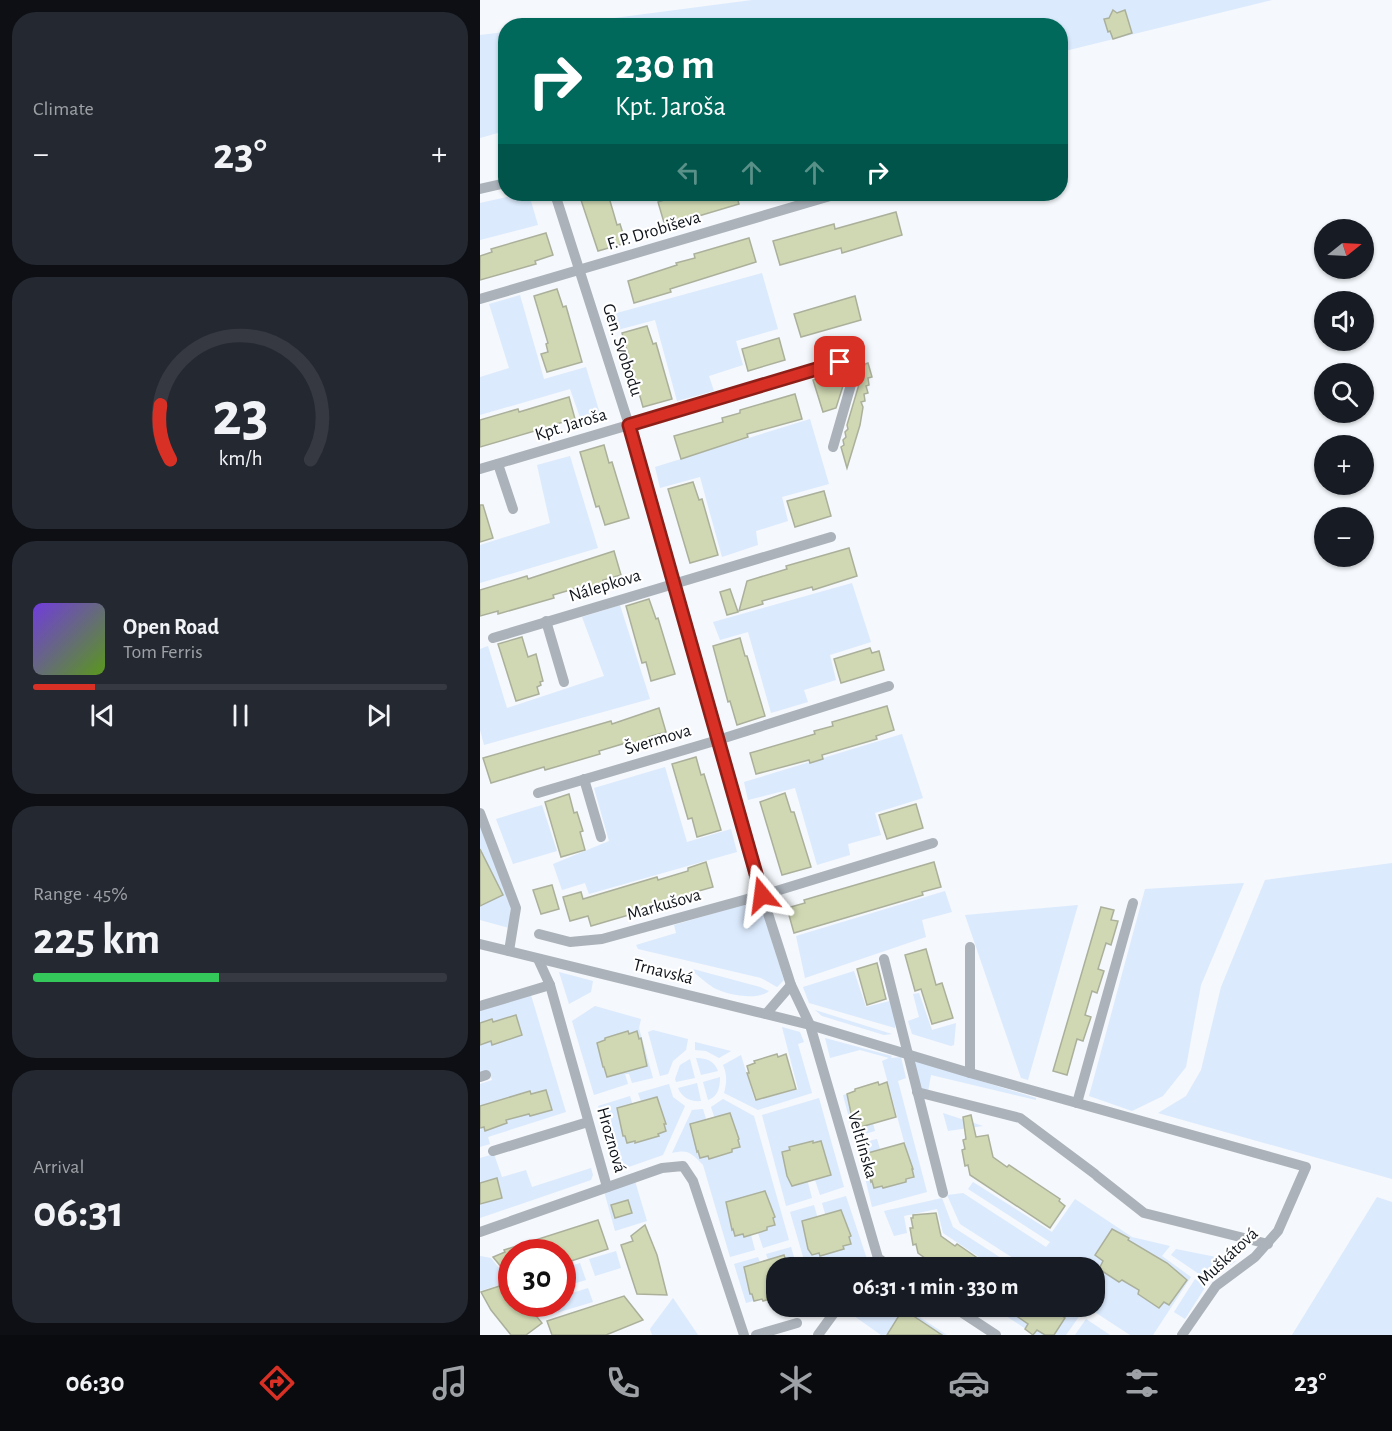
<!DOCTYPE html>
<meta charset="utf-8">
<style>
body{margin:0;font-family:"Alegreya Sans",sans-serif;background:#242831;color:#f1f3f6;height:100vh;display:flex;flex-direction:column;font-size:22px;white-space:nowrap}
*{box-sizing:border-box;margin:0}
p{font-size:20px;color:#9ea1a6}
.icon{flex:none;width:33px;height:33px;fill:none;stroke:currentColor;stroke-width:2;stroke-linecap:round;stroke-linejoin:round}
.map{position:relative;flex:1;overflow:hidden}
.panel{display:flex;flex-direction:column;gap:12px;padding:12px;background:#0d0f14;width:480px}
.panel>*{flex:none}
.banner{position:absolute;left:18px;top:18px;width:570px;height:183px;border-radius:24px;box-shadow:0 2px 4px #0004;background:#00695c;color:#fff;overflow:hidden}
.needle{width:39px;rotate:72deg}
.buttons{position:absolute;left:834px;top:219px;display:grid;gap:12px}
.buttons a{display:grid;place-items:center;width:60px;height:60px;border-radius:50%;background:#171b24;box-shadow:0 2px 4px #0004;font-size:30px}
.speed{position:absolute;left:18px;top:1239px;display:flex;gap:12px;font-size:30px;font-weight:700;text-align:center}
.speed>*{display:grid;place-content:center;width:78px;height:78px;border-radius:50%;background:#171b24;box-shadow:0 2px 4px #0004;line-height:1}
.speed .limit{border:9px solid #d22;background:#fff;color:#111}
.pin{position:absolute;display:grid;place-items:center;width:51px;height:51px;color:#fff;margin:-26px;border-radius:12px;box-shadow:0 3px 9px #0006}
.me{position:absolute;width:66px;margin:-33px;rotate:344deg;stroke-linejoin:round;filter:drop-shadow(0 0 4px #0008)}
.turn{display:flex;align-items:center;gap:21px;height:126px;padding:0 18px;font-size:27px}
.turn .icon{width:78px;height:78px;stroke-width:2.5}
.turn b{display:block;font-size:42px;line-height:51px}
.lanes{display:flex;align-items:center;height:57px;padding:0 18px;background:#0003;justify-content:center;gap:30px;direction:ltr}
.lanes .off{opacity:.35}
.big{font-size:45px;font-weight:700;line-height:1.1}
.panel .widget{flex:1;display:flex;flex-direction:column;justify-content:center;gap:9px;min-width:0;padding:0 21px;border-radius:24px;background:#242831}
.panel .dial{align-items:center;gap:0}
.dial svg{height:156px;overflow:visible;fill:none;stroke:#363941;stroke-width:7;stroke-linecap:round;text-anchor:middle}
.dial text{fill:#f1f3f6;stroke:none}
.song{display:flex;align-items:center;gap:18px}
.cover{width:72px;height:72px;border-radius:9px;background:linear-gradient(135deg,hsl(260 70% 55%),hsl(90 70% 35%))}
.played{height:6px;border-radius:3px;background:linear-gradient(90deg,#d93025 15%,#363941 15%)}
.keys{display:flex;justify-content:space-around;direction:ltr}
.heat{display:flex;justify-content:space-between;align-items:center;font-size:33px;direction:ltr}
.charge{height:9px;border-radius:4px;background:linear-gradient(90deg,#34c759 45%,#363941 0)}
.trip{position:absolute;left:286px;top:1257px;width:339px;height:60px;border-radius:24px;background:#171b24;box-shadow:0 2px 4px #0004;font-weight:700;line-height:60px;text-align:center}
.dock{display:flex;height:96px;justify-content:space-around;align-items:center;background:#090b0e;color:#9ea1a6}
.dock .icon{width:42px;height:42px}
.dock .current{color:#d93025}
.dock b{font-size:27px;color:#f1f3f6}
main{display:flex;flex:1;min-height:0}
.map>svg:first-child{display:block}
.green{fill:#dbeafd}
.building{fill:#d0d8b3;stroke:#abb09b;stroke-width:1.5}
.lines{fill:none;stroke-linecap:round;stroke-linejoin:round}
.street{stroke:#abb2ba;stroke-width:10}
.route-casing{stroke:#8d1f18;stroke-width:15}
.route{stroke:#d93025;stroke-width:10}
.labels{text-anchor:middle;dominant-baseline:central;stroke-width:4.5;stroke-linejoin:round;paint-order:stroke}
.street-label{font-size:18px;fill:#10151b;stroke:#fff}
</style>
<main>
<section class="panel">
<div class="widget"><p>Climate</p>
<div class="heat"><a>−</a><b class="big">23°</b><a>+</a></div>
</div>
<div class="widget dial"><svg viewBox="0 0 100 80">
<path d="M14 69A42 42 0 1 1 86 69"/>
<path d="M14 69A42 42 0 0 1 9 41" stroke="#d93025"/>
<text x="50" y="56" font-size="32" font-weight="700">23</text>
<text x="50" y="72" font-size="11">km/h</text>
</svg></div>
<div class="widget">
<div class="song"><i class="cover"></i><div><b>Open Road</b><p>Tom Ferris</p></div></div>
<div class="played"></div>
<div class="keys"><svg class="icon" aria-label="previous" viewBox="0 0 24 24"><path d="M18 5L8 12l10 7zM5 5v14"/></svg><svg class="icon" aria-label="pause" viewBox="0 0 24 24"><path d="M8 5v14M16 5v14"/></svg><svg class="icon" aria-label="next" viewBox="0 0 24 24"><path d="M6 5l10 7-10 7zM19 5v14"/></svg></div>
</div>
<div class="widget"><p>Range · 45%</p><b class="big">225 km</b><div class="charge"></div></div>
<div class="widget"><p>Arrival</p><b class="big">06:31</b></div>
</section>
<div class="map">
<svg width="912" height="1335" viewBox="0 0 912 1335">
<rect width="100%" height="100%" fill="#f5f8fc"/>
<g class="green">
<polygon points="272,0 792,0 581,52 580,26 73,26"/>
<polygon points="25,32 25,131 0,138 0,35"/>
<polygon points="40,194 49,194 58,225 0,240 0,203"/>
<polygon points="282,273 298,329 256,341 263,365 229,376 234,391 197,401 175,320 130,332 126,316"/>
<polygon points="40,295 64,379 106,367 121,417 102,423 90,389 0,415 0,377 29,368 9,304"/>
<polygon points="330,419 349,484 302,497 308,521 276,531 278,545 242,557 220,477 180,488 175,467"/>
<polygon points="90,456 118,548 0,583 0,545 70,523 57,465"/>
<polygon points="372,583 391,642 350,655 356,680 324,690 328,702 291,713 268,632 240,640 233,622"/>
<polygon points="140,605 170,699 4,745 0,730 0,649 8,646 27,708 124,676 102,617"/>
<polygon points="422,734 443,798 395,813 401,835 368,844 370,855 337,865 315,788 268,800 264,782"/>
<polygon points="185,767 207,842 251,829 257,852 109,894 105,883 82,890 73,864 129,841 114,788"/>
<polygon points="62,805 77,851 33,864 16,819"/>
<polygon points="0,824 31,907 29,928 0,920"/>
<polygon points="912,863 912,1179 678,1113 706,1096 721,1070 741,987 785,880"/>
<polygon points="764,883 721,985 706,1067 683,1096 652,1111 609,1096 665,889"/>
<polygon points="465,891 472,912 442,920 446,937 325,978 316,936"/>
<polygon points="279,900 304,980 297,987 281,978 158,949 156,945 196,933 194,925"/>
<polygon points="598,905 548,1080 541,1078 485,915"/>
<path d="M 213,969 L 280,987 L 289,991 C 278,1001 247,995 234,988 C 226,983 219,976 211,970 Z"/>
<polygon points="374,971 386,1007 410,1001 416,1020 415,1028 329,1003 323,987"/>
<polygon points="79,972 113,981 111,992 89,1004"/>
<polygon points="439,993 452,1030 476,1023 474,1045 471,1046 432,1034 428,1021 439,1017 433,994"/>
<polygon points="51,995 86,1112 8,1137 10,1144 0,1147 0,1084 12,1080 9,1071 0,1073 0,1010"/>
<polygon points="115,1006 161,1019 159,1028 173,1078 152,1083 149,1074 145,1074 148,1084 114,1095 92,1021"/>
<polygon points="335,1010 412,1034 404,1035 342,1016"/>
<path d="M 302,1027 L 320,1032 L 324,1042 L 318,1044 L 332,1093 L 278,1110 L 244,1093 C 247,1083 247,1074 243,1065 L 261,1055 L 275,1101 L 318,1089 Z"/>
<polygon points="173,1030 208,1039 206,1050 193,1061 188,1074 180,1076 168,1032"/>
<polygon points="345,1038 412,1056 411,1058 421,1057 426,1078 418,1081 447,1192 392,1207 377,1144 397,1139 400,1149 384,1154 395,1188 434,1178 402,1061 409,1058 380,1050 350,1058"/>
<polygon points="215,1042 251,1051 239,1058 226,1051 215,1050"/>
<path d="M 216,1058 C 227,1058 234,1061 238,1071 L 221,1075 Z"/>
<polygon points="210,1059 215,1078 196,1082 195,1079 200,1065"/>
<polygon points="433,1060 556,1098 556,1100 451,1075 448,1092 441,1091"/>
<path d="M 240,1077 C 240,1087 238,1097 228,1100 L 223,1082 Z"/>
<path d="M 217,1083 L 221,1101 C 211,1102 202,1098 198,1088 Z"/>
<polygon points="189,1084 193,1097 205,1106 183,1155 143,1169 137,1167 118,1106 150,1096 153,1106 162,1104 158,1093"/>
<polygon points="367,1094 377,1128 393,1123 395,1131 374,1137 363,1095"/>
<polygon points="339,1098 364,1187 340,1195 334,1177 327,1179 332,1198 306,1206 282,1115"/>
<path d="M 243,1099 L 274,1116 L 309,1240 L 283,1248 L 278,1233 L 271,1235 L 275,1250 L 250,1257 L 223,1165 C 211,1153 209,1149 192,1153 L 212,1110 L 223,1109 L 227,1122 L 235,1119 L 231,1107 Z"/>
<polygon points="463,1113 503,1126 468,1131"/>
<polygon points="14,1154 22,1177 46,1170 52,1187 111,1168 113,1175 111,1180 0,1218 0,1158"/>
<polygon points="155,1181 167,1221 135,1231 124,1191"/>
<polygon points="493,1182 572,1232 595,1199 652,1237 690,1246 682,1256 711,1277 673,1335 650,1335 607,1307 615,1306 615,1268 547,1267 480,1224 467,1195 483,1193 566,1247 570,1242 488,1189"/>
<path d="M 366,1196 L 388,1262 L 383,1267 L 372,1267 C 362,1257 344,1258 334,1267 L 326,1267 L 310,1212 L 334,1205 L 338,1219 L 346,1217 L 342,1203 Z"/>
<polygon points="897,1197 912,1202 912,1335 812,1335"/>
<polygon points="462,1198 473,1227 535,1267 514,1267 463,1233 457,1209 424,1216 427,1233 414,1236 404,1211"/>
<polygon points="311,1247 317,1267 297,1268 297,1294 266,1303 254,1264 278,1257 281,1265 289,1262 286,1254"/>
<polygon points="696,1249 756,1261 728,1280 691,1255"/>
<polygon points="136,1251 141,1268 115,1276 109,1259"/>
<polygon points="0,1256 11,1258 23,1273 19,1285 0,1291"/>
<polygon points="100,1263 106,1280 83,1287 83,1268"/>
<polygon points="715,1279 726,1286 705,1319 694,1312"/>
<polygon points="108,1288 113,1302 73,1314 70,1304 82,1304 83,1296"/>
<polygon points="193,1298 218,1335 172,1335 170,1329"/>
<polygon points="376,1307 424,1307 467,1335 401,1335 367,1311"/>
<polygon points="533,1307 596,1307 603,1311 586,1335 555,1335 526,1316"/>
<polygon points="606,1319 630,1335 595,1335"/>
</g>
<g class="building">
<polygon points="633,10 637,13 645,10 652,33 633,39 630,31 628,32 624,19 629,18"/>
<polygon points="99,194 128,194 137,225 140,224 146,243 118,251"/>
<polygon points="195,194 256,194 259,204 185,226 178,202 197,196"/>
<polygon points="416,212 422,235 362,253 361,248 300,265 293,241 354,224 355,229"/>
<polygon points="66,233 73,255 55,261 56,264 0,280 0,256 12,252 11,249"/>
<polygon points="269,238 276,262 190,289 191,292 154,303 148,281 197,265 196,263 215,258 214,254"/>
<polygon points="77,289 83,307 86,306 102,362 67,372 61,354 68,352 66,344 68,343 54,296"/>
<polygon points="375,296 381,320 321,337 314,314"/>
<polygon points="167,326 173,344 176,343 192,399 163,407 142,333"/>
<polygon points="299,338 305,360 268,371 262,349"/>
<polygon points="388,363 392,377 388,378 389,385 386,386 388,393 384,394 385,401 381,402 383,407 380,425 367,468 361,447 364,445 363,440 366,437 365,432 368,429 367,425 385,364"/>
<polygon points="368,370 356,408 343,412 333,380"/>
<polygon points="315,394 322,419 267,434 268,437 201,459 194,436 243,422 242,418 260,413 260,410"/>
<polygon points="89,397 95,419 76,424 77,427 58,433 58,430 0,447 0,420 38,409 39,412"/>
<polygon points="124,445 129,463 132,462 149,518 125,525 119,506 116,507 100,452"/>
<polygon points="213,482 219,500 222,499 238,555 210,563 188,489"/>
<polygon points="344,491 351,516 315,527 307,501"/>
<polygon points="0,505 3,505 13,538 0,542"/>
<polygon points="369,548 377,576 333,590 332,587 282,601 283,604 259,611 267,581 307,569 306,566"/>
<polygon points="134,551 141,575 123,580 123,583 105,589 104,586 73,595 74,598 18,614 18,611 0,616 0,590 47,576 48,579"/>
<polygon points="250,589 258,612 247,615 240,592"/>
<polygon points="169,599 176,619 178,618 195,674 171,681 166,662 162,663 146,606"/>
<polygon points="42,637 48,657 56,654 63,681 60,682 61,685 57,687 59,694 36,701 18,644"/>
<polygon points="260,638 265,656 267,656 285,716 257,725 250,701 248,702 233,646"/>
<polygon points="390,648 392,653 399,651 404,670 361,683 354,659"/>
<polygon points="407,706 414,730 396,736 397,739 342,755 343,759 330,763 329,760 276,774 270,753 335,734 334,731 353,726 352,722"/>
<polygon points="179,708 186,732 168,737 169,741 150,746 149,742 119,751 120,754 65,770 64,767 11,783 3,758 131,721 132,724"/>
<polygon points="216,757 221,775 224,774 241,830 217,837 212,818 208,819 192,764"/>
<polygon points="305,793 311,812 314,812 331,867 302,875 280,802"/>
<polygon points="89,794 94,813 97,812 103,831 100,832 105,850 81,857 65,802"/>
<polygon points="436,804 443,828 407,839 399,815"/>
<polygon points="0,849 23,895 0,906"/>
<polygon points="226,862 233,887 215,892 216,895 197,901 196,898 166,907 166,910 111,926 108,916 90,921 83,897 101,892 103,899 177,877 178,880 208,871 208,868"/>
<polygon points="454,862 461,887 442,892 443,895 314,933 307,908 325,903 324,900"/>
<polygon points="72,885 79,909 61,914 53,890"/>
<polygon points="621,907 634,910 631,920 638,921 631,945 626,943 618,969 624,971 617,993 612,991 605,1015 611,1017 603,1041 597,1039 587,1075 573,1071"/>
<polygon points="446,949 456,985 462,983 473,1018 452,1024 441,989 435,991 425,955"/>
<polygon points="397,963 406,999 387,1005 377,969"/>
<polygon points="36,1015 42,1035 12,1045 11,1041 0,1045 0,1023 12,1019 13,1022"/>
<polygon points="148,1031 149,1034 157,1031 159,1039 161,1038 167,1066 127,1077 124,1067 123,1067 117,1043 125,1040 125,1038"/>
<polygon points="297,1054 298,1057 306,1054 316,1089 276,1100 267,1073 269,1073 267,1066 275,1063 274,1061"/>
<polygon points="398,1082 399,1085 407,1082 416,1117 377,1128 374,1118 372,1118 367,1094 375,1091 375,1089"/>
<polygon points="66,1090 72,1110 50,1116 49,1114 26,1120 27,1123 5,1131 4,1127 0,1128 0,1106 50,1091 51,1094"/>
<polygon points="177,1097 186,1124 184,1124 186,1131 178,1134 179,1136 155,1143 155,1141 147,1143 145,1136 143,1136 137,1108"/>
<polygon points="250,1113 259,1139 258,1140 260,1147 252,1149 252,1152 229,1159 228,1156 220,1158 218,1151 217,1152 210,1124"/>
<polygon points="491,1115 496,1137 508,1135 513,1157 527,1167 529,1165 580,1199 579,1201 585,1206 570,1228 490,1175 488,1165 485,1166 482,1150 485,1149 483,1140 486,1139 483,1117"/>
<polygon points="333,1141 333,1143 341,1141 351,1175 312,1186 307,1176 302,1152 310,1150 309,1147"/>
<polygon points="424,1143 433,1169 432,1169 434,1177 426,1179 426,1182 403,1188 402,1186 394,1188 392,1181 391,1182 384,1154"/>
<polygon points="17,1178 22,1198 0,1204 0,1183"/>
<polygon points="285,1191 295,1217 293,1218 295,1225 287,1227 287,1230 264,1237 263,1234 255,1236 253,1229 252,1230 246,1202"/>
<polygon points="148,1200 152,1213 135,1218 131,1205"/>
<polygon points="361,1210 371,1236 369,1237 371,1244 363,1246 364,1249 340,1256 339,1253 332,1255 328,1249 322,1221"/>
<polygon points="456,1213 461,1236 475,1246 477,1244 512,1268 459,1268 438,1253 436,1244 433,1245 430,1228 433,1228 431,1218 433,1218 433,1215"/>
<polygon points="118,1220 128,1249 82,1264 82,1252 32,1252 32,1280 13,1257 25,1252 24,1250"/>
<polygon points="165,1225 177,1255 187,1295 157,1294 141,1245 153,1241 151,1236"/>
<polygon points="632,1229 649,1238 648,1240 687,1263 707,1280 689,1305 684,1302 679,1308 658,1294 659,1290 642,1280 639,1282 619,1269 623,1261 615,1255"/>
<polygon points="304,1255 308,1268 297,1268 297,1297 283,1301 282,1299 274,1301 272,1294 270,1294 264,1267"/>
<polygon points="32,1282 32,1304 41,1304 46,1310 49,1307 62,1323 46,1335 31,1335 11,1310 1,1292"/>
<polygon points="144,1296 163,1320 126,1335 72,1335 67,1321"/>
<polygon points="522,1306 568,1306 585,1318 574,1335 565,1335 557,1330 553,1335 545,1329 548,1324"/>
<polygon points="423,1309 462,1335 407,1335"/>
</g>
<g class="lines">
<g class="street">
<polyline points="0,189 26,183"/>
<polyline points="75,194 149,425 282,895 311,985 330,1025 398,1258 412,1268"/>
<polyline points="0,299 357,194"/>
<polyline points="18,464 33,509"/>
<polyline points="0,469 379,357 353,447"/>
<polyline points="66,621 84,682"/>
<polyline points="13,638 351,537"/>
<polyline points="104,779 121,837"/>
<polyline points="58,793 238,740 409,686"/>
<polyline points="0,813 36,908 29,951"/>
<polyline points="59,934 90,942 122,939 293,892 453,843"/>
<polyline points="0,944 330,1025 490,1073 826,1167 798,1231 775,1257 736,1286 702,1335"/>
<polyline points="58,959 70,985 127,1187"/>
<polyline points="404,959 463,1193"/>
<polyline points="0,1006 70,985"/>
<polyline points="286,1014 311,985"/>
<polyline points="490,1073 490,947"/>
<polyline points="0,1077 6,1075"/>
<polyline points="437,1092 540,1118 615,1174"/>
<polyline points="597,1103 653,903"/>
<polyline points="13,1151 108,1122"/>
<polyline points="617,1176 664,1213 788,1244"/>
<polyline points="0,1232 182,1168 203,1166 213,1181 264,1335"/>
<polyline points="472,1306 516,1335"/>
<polyline points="276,1335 317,1323"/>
<polyline points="338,1335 354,1313"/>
</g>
</g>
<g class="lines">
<g class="route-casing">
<polyline id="route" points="282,895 149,425 360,362"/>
</g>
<use href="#route" class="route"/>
</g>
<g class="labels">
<g class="street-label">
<text transform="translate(174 231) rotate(-17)">F. P. Drobiševa</text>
<text transform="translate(142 350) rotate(72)">Gen. Svobodu</text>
<text transform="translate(91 425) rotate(-17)">Kpt. Jaroša</text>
<text transform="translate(125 586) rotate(-17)">Nálepkova</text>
<text transform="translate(178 740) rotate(-17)">Švermova</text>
<text transform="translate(184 905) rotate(-16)">Markušova</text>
<text transform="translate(183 972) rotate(14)">Trnavská</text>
<text transform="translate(131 1140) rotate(74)">Hroznová</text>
<text transform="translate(382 1145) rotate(74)">Veltlínska</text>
<text transform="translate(748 1257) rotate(-43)">Muškátová</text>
</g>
</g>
</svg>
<div class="buttons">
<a><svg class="needle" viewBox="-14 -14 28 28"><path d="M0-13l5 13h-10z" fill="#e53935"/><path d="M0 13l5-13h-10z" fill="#9ea1a6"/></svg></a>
<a><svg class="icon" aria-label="sound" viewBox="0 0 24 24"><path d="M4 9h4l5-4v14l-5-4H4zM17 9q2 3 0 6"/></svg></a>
<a><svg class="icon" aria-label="search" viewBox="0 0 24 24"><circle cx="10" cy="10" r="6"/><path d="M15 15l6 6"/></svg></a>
<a>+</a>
<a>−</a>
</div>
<div class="speed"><div class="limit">30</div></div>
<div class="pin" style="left:360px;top:362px;background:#d93025"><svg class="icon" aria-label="arrive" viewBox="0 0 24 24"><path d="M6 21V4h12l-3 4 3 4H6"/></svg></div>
<svg class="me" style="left:282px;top:895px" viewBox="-20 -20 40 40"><path d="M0-17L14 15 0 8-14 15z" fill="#d93025" stroke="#fff" stroke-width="4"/></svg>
<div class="trip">06:31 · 1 min · 330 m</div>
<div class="banner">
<div class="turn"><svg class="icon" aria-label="right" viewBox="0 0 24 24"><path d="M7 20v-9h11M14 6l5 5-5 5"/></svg><div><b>230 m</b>Kpt. Jaroša</div></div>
<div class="lanes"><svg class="icon off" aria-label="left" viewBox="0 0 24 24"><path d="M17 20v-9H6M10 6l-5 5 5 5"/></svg><svg class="icon off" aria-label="ahead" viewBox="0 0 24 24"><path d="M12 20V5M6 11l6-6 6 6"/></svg><svg class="icon off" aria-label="ahead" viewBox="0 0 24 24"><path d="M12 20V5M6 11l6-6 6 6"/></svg><svg class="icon" aria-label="right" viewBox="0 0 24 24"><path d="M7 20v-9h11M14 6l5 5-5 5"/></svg></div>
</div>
</div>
</main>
<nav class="dock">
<b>06:30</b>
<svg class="icon current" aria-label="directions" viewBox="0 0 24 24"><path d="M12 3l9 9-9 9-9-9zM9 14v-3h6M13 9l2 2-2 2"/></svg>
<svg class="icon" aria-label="music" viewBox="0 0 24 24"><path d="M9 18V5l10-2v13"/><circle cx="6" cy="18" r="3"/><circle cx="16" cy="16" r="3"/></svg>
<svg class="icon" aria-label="phone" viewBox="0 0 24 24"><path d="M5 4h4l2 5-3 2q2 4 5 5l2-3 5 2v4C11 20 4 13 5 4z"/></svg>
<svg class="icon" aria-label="climate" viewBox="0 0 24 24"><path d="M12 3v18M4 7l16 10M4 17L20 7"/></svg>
<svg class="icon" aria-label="car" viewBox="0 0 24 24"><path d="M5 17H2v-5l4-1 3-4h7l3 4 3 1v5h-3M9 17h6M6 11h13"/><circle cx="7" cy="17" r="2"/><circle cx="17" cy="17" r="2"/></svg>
<svg class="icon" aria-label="filters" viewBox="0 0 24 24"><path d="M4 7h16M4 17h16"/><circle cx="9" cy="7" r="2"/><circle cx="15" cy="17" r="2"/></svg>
<b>23°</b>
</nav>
